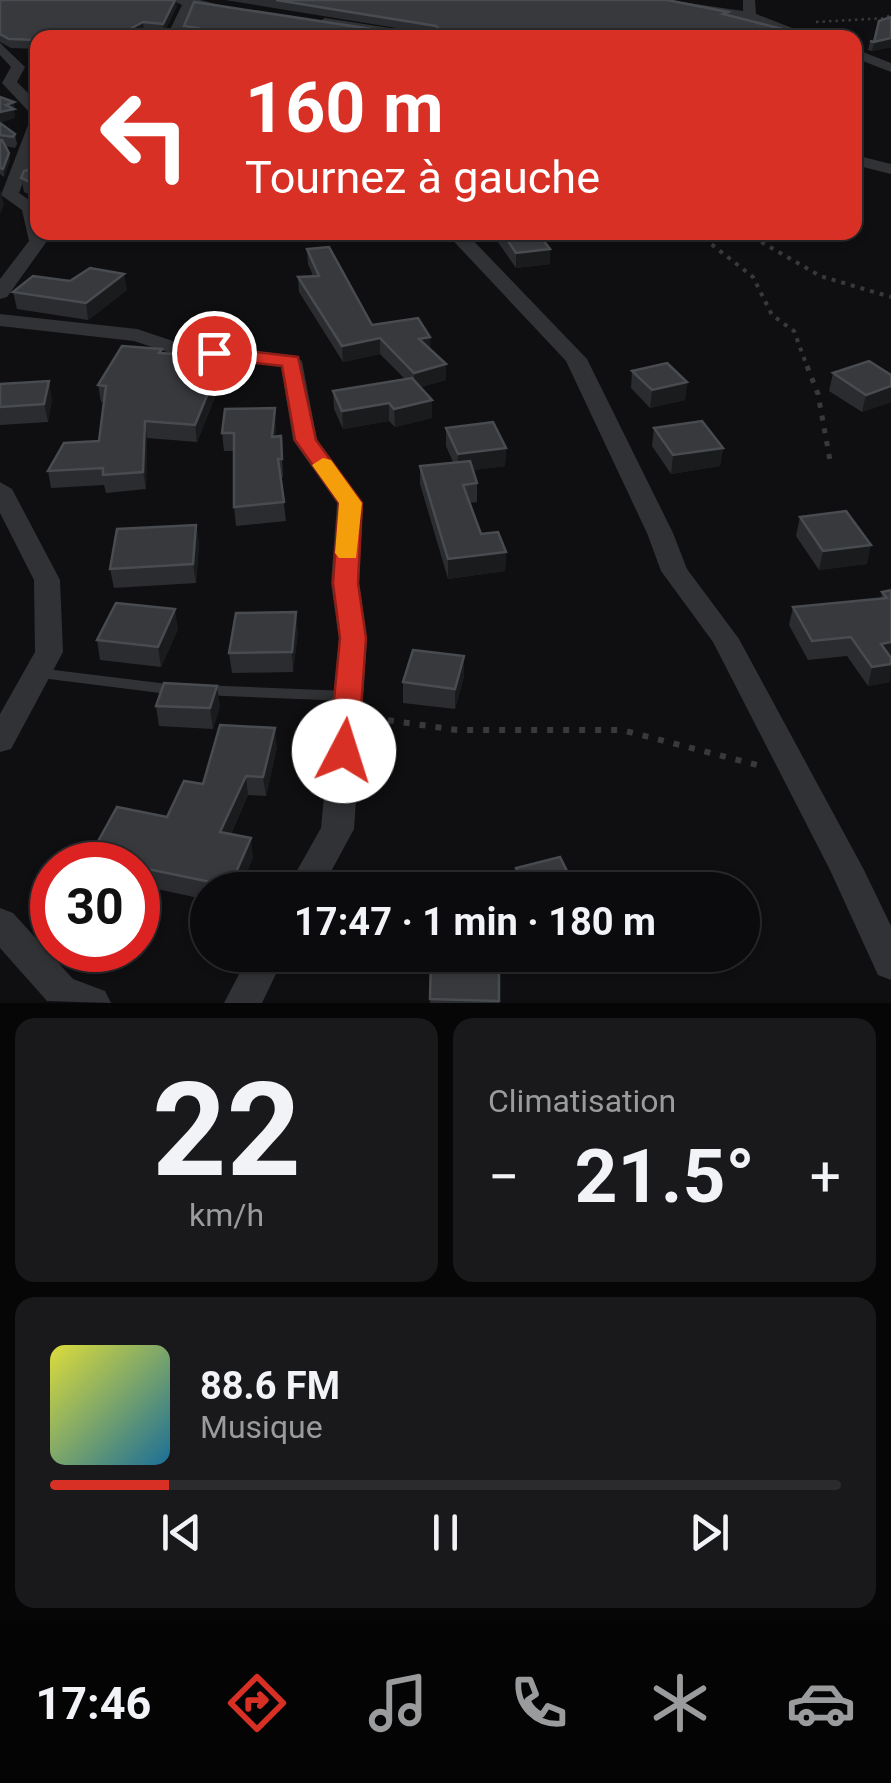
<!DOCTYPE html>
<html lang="fr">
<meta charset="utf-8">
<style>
body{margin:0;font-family:Roboto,sans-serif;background:#19191b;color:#f1f3f6;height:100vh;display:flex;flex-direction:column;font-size:38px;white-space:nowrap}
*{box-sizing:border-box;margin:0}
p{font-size:32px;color:#9a9b9d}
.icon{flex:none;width:55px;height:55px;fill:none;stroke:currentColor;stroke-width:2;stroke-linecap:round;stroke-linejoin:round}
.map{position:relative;height:1003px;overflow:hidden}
.panel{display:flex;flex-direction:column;gap:15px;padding:15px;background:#060607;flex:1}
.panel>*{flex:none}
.top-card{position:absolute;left:30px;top:30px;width:832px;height:210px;border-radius:20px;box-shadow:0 2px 8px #0004,0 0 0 2px #2b2b2e;background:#d93025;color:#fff;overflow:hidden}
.speed{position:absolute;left:30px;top:842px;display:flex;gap:20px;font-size:50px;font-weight:700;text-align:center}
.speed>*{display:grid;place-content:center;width:130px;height:130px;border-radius:50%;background:#0b0b0d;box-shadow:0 2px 8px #0004,0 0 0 2px #2b2b2e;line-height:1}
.speed .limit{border:15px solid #d22;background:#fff;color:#111}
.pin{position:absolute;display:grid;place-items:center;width:85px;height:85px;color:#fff;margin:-42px;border:5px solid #fff;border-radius:50%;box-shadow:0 2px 10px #0007}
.me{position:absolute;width:110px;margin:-55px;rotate:5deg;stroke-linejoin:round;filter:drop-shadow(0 0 8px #0008)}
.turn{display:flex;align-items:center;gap:35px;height:210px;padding:0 50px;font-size:45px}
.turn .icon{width:130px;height:130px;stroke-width:2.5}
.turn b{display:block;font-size:70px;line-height:85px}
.big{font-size:75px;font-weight:700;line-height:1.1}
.panel .tile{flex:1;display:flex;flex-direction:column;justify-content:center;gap:15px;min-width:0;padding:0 35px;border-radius:20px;background:#19191b}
.panel .dial{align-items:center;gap:0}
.dial b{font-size:130px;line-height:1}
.song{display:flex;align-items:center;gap:30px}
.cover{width:120px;height:120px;border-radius:15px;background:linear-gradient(135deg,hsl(60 70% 55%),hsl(200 70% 35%))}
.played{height:10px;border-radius:5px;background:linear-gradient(90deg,#d93025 15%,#2b2b2e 15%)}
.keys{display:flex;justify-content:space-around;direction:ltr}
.heat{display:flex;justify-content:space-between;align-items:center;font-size:55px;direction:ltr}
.panel .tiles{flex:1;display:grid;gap:15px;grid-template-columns:1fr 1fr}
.tile:last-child{grid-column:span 2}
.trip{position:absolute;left:190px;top:872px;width:570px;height:100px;border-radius:50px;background:#0b0b0d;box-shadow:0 2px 8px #0004,0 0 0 2px #2b2b2e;font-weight:700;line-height:100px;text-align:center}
.tabs{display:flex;height:160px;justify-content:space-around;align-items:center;background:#040405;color:#9a9b9d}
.tabs .icon{width:70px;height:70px}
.tabs .on{color:#d93025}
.tabs b{font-size:45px;color:#f1f3f6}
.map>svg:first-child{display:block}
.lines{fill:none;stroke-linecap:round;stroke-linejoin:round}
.path-far3{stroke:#37393c;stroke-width:2.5;stroke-dasharray:2.5 4;stroke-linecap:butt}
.path-far2{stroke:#37393c;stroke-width:4;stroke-dasharray:4 6;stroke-linecap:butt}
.path-far1{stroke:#37393c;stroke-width:5;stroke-dasharray:5 8;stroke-linecap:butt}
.path{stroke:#37393c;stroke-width:6;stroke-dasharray:6 10;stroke-linecap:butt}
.service{fill:#313235;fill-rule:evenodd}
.minor{fill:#313235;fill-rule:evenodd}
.wall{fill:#2b2c2f}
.shaded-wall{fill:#1a1b1d}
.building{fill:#38393d;stroke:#484b4f;stroke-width:2.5}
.route{fill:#d93025;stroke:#8d1f18;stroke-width:2.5}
.slow{fill:#f59e0b}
</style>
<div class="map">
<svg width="891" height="1003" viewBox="0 0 891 1003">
<rect width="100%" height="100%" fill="#0f0f11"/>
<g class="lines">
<polyline class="path-far3" points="816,22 886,18 891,14"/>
<g class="path-far2">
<polyline points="696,232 753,277 772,315 794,331 808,369"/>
<polyline points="744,232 820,276 891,297"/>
</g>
<polyline class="path-far1" points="807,366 818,394 831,466"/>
<polyline class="path" points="372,718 457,730 622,730 761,766"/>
<g class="service">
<polygon points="38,668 176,685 181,686 183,690 181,694 176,695 33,677 31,673 33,669"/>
<polygon points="201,685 348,691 353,692 355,696 353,700 348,701 201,695 196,694 194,690 196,686"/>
</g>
<g class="minor">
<polygon points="171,0 200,0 232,8 226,12 193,6 180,38 166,38 182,5"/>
<polygon points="637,0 668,0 743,11 743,0 755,0 756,14 818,38 798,38 748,20"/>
<polygon points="325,18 429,34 435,38 400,38 320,25 318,22"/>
<polygon points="0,43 25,67 17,82 38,103 38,141 19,193 38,206 38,232 45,232 47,241 7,297 0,299 0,279 29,241 22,210 1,195 32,115 2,83 11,67 0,55"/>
<polygon points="855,49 891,63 891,72 855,58"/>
<polygon points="855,155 891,164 891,174 855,165"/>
<polygon points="445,232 465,232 587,359 673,533 687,569 739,639 864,870 891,926 891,980 878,975 830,870 713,642 661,571 647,533 566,361"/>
<polygon points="0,314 137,329 179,343 291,355 302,361 317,440 363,503 359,583 367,639 354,829 321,890 286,890 321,828 339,639 331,583 337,503 293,440 281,366 176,355 134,341 0,326"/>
<polygon points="0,482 12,489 60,580 63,652 11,749 0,752 0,714 35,652 34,580 0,513"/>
<polygon points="0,908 13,913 73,979 105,991 111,1003 47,1001 0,948"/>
<polygon points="249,955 285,955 262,1003 224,1003"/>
</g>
</g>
<g class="wall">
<polygon points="0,0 177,6 164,33 144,31 38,38 38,49 11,48 0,42"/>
<polygon points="225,0 667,0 798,33 853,38 185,35 184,26 427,33"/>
<polygon points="891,17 891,47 872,51 868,50 870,41 874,42"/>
<polygon points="38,65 38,89 34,90 32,80"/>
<polygon points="0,123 15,134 17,144 15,148 5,146 10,160 4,177 0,174"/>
<polygon points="38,167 38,199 24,192 21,178"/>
<polygon points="491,232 537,232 550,264 516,268"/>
<polygon points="307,249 372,325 431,350 446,380 420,387 432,418 395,427 389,421 343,429 334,409 333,391 405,379 380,354 343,362 299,292 298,277 313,276 308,264"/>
<polygon points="127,290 88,320 17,309 13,292"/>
<polygon points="162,349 162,353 191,355 193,365 221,382 197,442 147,438 146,489 106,493 104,485 51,488 48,471 99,441 104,402 101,402 98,385"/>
<polygon points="632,371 687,382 685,400 650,408 631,388"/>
<polygon points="833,373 891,375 891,402 862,412 829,391"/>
<polygon points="0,384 52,399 48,422 0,425"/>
<polygon points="276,426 275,437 281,436 283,477 281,478 286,521 236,526 234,507 234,451 224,451 222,433"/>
<polygon points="446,428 506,448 505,466 473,470 477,483 477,502 469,503 481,534 506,552 505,571 448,579 420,484 420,466 453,462 446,446"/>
<polygon points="654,428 723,448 720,466 671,474 652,446"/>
<polygon points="800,517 867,564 819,570 796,536"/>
<polygon points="196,525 199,544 196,583 114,588 110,569"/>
<polygon points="891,590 890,682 868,686 847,656 808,660 789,625 793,607 881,598 882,592"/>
<polygon points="178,629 161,667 100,660 97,640"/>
<polygon points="298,632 293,672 232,673 229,653"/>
<polygon points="464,656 464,676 455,709 403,703 403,682"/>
<polygon points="156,706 220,706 213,729 159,726"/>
<polygon points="277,747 266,796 248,795 231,834 253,857 239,890 208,890 208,900 138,885 138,865 167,817 203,784"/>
<polygon points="516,868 574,885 574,890 517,890 515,886"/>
<polygon points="431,955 513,955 499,957 499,1003 430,1003"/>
<polygon points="546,955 564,955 563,962 551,967"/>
</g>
<g class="shaded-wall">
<polygon points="175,0 176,0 177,6 164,33 163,24"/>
<polygon points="143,22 144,31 132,38 113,38"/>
<polygon points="891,38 891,47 872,51 874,42"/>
<polygon points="14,102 15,118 0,123 0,112 6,105"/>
<polygon points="9,153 10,160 4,177 3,169"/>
<polygon points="1,190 4,205 0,214 0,192"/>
<polygon points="550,249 550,264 516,268 516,253"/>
<polygon points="124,274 127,290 88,320 86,303"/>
<polygon points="430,337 431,353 419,339"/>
<polygon points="380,338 380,354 343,362 342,346"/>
<polygon points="446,364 446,380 414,388 414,373"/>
<polygon points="219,366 221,382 197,442 195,425"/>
<polygon points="49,381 52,399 48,422 44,404"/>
<polygon points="687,382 685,400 650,408 652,390"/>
<polygon points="891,386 891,402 862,412 866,395"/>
<polygon points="432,400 432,418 395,427 394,409"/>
<polygon points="389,403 389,421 343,429 342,411"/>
<polygon points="275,408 276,426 273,455 272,437"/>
<polygon points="145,421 147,438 146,489 143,472"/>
<polygon points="506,448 505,466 458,472 458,454"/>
<polygon points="723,448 720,466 671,474 673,455"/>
<polygon points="196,525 199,544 196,583 193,564"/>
<polygon points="871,545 867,564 819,570 823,551"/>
<polygon points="506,552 505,571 448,579 448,559"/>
<polygon points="175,609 178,629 161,667 158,647"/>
<polygon points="296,612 298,632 293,672 292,652"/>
<polygon points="891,642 891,660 881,644"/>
<polygon points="464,656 464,676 455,709 455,689"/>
<polygon points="891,664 890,682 868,686 872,667"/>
<polygon points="217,686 220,706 213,729 210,708"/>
<polygon points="275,728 277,747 266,796 263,777"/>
<polygon points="246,776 248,795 223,851 220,832"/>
<polygon points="251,838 253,857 239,890 230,890 230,886"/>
<polygon points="574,885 574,890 556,890"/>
<polygon points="552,955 564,955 563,962 551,967"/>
</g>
<g class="building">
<polygon points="0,0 175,0 163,24 143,22 113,38 38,38 38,40 9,39 0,34"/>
<polygon points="276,0 667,0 728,12 723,14 798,33 822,31 853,38 187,38 198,28 184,26 194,2 398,33 435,33 439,29 436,26"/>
<polygon points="891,17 891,38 874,42 870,41 874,42 879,21"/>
<polygon points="38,65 38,80 32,80"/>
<polygon points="0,97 14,102 6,105 14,109 0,112"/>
<polygon points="0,123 15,134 13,137 0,135"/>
<polygon points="0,140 2,140 9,153 3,169 0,168"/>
<polygon points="38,167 38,186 21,178 24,171"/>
<polygon points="502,232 537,232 550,249 516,253"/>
<polygon points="329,247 372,325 418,318 430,337 419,339 446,364 414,373 380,338 342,346 298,277 319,276 307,249"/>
<polygon points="90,268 124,274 86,303 13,292 33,276 70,281"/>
<polygon points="122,346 162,349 159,353 191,355 187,365 219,366 195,425 145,421 143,472 103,475 103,468 48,471 64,443 99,441 106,386 98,385"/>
<polygon points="869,361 891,375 891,386 866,395 833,373"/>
<polygon points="667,363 687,382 652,390 632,371"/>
<polygon points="412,378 432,400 394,409 389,403 342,411 333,391"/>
<polygon points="49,381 44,404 0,407 0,384"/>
<polygon points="275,408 272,437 281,436 282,459 278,459 284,502 234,507 234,433 222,433 225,409"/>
<polygon points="702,421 723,448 673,455 654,428"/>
<polygon points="493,422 506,448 458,454 446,428"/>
<polygon points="470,461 477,483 463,485 481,534 498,532 506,552 448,559 420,466"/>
<polygon points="846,511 871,545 823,551 800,517"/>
<polygon points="196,525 193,564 110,569 117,529"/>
<polygon points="891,590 891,642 881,644 891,658 891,664 872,667 851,637 812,641 793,607 887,598 882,592"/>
<polygon points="116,603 175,609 158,647 97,640"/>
<polygon points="296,612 292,652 229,653 236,613"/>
<polygon points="413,650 464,656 455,689 403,682"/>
<polygon points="164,683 217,686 210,708 156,706"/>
<polygon points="220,725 275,728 263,777 246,776 220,832 251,838 230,886 138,867 138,865 85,865 117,807 167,817 184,781 203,784"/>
<polygon points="560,857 574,885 556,890 526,890 516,868"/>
<polygon points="460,882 462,890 405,889"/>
<polygon points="431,955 499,955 499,1001 430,999"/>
</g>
<polygon class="route" points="214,347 298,357 316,440 362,503 358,583 366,638 358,751 354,759 344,762 333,759 329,751 340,638 333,583 339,503 295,440 282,366 207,357 207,349"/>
<polygon class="slow" points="323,458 331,460 362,503 356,558 339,558 335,553 339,503 312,465"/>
</svg>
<div class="speed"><div class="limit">30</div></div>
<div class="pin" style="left:214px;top:353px;background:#d93025"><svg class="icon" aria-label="arrive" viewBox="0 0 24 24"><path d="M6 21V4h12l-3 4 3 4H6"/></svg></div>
<svg class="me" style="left:344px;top:751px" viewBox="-20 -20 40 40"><circle r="19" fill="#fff"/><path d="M0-13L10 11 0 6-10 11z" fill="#d93025"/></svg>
<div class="trip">17:47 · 1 min · 180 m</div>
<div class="top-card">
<div class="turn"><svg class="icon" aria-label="left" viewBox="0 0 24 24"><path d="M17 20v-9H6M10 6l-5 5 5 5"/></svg><div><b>160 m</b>Tournez à gauche</div></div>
</div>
</div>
<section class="panel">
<div class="tiles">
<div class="tile dial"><b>22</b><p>km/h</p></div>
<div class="tile"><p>Climatisation</p>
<div class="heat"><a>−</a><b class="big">21.5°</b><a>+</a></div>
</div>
<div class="tile">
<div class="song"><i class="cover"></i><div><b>88.6 FM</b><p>Musique</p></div></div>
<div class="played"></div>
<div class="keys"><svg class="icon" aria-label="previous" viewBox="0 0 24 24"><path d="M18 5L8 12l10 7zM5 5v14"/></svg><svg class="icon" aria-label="pause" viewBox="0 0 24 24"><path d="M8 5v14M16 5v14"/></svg><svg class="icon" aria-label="next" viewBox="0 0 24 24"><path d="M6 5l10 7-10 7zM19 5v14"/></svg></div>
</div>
</div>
</section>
<nav class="tabs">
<b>17:46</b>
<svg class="icon on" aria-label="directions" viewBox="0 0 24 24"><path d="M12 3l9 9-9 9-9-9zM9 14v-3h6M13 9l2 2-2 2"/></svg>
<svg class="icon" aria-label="music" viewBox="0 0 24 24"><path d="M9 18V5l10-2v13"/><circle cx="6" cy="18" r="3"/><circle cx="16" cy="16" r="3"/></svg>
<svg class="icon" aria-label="phone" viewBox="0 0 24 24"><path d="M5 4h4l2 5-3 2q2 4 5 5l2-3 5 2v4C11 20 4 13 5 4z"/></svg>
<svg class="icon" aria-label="climate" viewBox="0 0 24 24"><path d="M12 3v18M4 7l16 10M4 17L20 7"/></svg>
<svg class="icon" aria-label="car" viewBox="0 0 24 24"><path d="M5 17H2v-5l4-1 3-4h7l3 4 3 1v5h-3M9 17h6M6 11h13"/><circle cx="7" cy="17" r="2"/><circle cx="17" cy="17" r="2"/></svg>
</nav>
